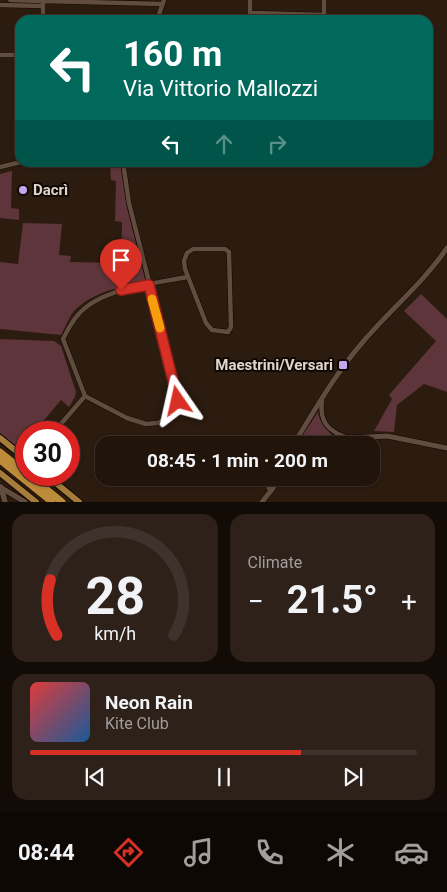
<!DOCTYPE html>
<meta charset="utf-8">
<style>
body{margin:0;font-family:Roboto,sans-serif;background:#2d2119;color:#f1f3f6;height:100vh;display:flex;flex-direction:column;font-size:19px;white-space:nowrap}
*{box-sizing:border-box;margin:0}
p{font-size:16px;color:#a29e9d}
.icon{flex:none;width:28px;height:28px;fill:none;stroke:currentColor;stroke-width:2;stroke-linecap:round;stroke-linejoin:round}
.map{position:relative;height:502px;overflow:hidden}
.panel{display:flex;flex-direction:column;gap:12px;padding:12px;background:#120b06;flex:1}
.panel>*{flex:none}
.banner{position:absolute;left:15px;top:15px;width:418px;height:152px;border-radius:15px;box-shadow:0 1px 4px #0004,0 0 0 1px #3e332c;background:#00695c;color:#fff;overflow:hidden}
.speed{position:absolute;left:15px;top:421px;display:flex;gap:10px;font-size:25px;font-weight:700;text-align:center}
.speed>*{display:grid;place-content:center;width:65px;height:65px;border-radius:50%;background:#21140b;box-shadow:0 1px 4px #0004,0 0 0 1px #3e332c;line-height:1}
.speed .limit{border:8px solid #d22;background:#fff;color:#111}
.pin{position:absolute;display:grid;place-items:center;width:42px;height:42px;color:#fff;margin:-51px -21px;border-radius:50% 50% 50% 0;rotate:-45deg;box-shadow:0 0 5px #0007}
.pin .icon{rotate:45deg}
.me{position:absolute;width:55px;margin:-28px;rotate:349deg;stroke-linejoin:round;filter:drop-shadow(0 0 4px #0008)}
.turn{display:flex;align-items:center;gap:18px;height:105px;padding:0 25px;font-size:22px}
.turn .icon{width:65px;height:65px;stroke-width:2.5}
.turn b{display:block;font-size:35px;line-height:42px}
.lanes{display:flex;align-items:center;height:48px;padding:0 25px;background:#0003;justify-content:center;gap:25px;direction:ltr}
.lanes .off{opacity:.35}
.big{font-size:38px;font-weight:700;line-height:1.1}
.panel .tile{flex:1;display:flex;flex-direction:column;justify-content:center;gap:8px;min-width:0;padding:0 18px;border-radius:15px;background:#2d2119}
.panel .dial{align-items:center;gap:0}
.dial svg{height:130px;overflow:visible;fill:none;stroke:#3e332c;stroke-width:7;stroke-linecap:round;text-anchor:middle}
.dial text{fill:#f1f3f6;stroke:none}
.song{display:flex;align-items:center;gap:15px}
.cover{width:60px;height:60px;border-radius:8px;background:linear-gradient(135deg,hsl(0 70% 55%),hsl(210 70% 35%))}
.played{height:5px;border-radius:2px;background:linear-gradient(90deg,#d93025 70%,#3e332c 70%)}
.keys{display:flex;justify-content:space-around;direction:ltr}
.heat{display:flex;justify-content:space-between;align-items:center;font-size:28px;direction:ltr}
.panel .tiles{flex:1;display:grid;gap:12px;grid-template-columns:1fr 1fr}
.tile:last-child{grid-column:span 2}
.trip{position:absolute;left:95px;top:436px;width:285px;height:50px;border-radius:15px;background:#21140b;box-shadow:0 1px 4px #0004,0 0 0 1px #3e332c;font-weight:700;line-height:50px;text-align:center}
.dock{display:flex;height:80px;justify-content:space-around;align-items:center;background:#0d0804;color:#a29e9d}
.dock .icon{width:35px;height:35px}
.dock .on{color:#d93025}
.dock b{font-size:22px;color:#f1f3f6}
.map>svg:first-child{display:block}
.green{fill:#5e353a}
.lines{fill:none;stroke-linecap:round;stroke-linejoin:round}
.minor-casing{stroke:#140600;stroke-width:5.5}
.tertiary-casing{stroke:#140600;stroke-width:6}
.secondary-casing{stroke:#140600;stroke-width:7}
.primary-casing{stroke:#140600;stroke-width:8}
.trunk-casing{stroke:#140600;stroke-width:8}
.minor{stroke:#614d3f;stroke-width:4.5}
.tertiary{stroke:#614d3f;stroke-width:5}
.secondary{stroke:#614d3f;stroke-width:5.5}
.primary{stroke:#a57c3b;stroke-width:6}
.trunk{stroke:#bc8c3a;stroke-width:7}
.route-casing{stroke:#8d1f18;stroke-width:12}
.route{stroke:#d93025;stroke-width:9}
.slow{stroke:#f59e0b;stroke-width:9}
.poi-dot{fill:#c8a6ef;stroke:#0f0804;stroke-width:2}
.labels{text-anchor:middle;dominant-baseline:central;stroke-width:4;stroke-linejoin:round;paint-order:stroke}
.poi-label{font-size:15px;font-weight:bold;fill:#e1d5cd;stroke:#0f0804;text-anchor:start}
</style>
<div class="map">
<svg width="447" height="502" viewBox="0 0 447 502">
<rect width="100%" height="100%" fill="#2c1b0f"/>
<g class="green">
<path d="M 110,163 L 120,163 L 127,208 L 146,283 C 120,287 94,291 74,311 C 69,317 65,328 61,335 L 0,329 L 0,262 L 18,264 L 23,223 L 62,224 L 59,255 L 71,256 L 70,262 L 121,263 L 122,222 L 115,221 L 116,181 L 111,180 Z"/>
<polygon points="12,171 11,208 19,209 19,220 0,218 0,174"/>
<polygon points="421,294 447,319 447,392 424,384 397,405 394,432 374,431 392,399 389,395 436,341 404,311"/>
<polygon points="0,339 54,341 61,346 76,392 75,397 69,407 61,400 34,432 26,432 26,454 0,433"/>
<path d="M 318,412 C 320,426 328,430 336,439 L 321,445 L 296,445 Z"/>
</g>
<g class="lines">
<g class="minor-casing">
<g id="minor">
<polyline points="10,0 43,1"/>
<polyline points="250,0 250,13 324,15 324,0"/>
<polyline points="0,5 43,6"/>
<polyline points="43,20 43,1 162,4"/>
<polyline points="157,20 164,0"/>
<polyline points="0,55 20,55"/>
<polyline points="0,167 21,162"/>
<polygon points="193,249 225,249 229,252 231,327 228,332 212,330 206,323 185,269 184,261 187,253"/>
<polyline points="85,396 127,418 146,424 157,423 167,419 174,412 178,403 171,368 129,203 123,162"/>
<path d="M 85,396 L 63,339 C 67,331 71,323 77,316 C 99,288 153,284 187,277"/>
<path d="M 322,400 C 319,422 328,432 349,438"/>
<polyline points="54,432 85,396"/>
</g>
</g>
<g class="tertiary-casing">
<g id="tertiary">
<path d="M 293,445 C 315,410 335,374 362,343 C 390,310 423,283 447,248"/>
<polyline points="327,445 349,438 387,436 447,448"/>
<polyline points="269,488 275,478"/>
<polyline points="262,502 281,478"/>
</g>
</g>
<g class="secondary-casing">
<g id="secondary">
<polyline points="0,487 25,502"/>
<polyline points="1,487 5,502"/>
</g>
</g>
<g class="primary-casing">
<g id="primary">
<polyline points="0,438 26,459"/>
<polyline points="0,473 36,502"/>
<polyline points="46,475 79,502"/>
</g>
</g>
<g class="trunk-casing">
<g id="trunk">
<polyline points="0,452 26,473"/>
<polyline points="0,460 52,502"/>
<polyline points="29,475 62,502"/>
</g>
</g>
<use href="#minor" class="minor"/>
<use href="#tertiary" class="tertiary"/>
<use href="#secondary" class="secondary"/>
<use href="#primary" class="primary"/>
<use href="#trunk" class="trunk"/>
</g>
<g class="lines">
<g class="route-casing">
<polyline id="route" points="121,290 149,285 178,401"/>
</g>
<use href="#route" class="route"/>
<polyline class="slow" points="152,299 160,328"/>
</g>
<g class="poi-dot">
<circle cx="23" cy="190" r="5"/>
<rect x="338" y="360" width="10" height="10" rx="2.5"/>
</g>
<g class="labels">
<g class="poi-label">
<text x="33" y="190">Dacrì</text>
<text x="333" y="365" text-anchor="end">Maestrini/Versari</text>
</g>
</g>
</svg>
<div class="speed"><div class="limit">30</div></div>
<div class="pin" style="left:121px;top:290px;background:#d93025"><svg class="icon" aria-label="arrive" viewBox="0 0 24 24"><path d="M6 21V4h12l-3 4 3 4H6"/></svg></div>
<svg class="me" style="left:178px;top:401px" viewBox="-20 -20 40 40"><path d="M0-17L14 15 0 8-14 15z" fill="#d93025" stroke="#fff" stroke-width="4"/></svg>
<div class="trip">08:45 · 1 min · 200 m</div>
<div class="banner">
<div class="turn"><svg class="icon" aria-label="left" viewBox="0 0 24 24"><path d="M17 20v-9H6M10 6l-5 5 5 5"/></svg><div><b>160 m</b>Via Vittorio Mallozzi</div></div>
<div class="lanes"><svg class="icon" aria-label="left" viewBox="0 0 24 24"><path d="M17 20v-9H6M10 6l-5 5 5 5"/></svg><svg class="icon off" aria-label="ahead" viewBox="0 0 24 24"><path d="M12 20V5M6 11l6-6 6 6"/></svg><svg class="icon off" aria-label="right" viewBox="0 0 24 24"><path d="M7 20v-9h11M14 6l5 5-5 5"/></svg></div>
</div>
</div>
<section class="panel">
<div class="tiles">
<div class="tile dial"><svg viewBox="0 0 100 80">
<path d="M14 69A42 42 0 1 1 86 69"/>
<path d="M14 69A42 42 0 0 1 10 35" stroke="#d93025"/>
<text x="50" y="56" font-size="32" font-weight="700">28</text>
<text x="50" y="72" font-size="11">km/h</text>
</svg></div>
<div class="tile"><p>Climate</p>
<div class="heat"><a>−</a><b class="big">21.5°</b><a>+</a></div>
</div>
<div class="tile">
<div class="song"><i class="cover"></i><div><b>Neon Rain</b><p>Kite Club</p></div></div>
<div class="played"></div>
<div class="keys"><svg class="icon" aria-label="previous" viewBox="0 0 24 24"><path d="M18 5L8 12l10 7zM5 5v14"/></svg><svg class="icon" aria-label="pause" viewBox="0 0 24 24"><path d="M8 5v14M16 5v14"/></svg><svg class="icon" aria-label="next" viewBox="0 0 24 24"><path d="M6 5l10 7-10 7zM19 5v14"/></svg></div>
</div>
</div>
</section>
<nav class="dock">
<b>08:44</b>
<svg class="icon on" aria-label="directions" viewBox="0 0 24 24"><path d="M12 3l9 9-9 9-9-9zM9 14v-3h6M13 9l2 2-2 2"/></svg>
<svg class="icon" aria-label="music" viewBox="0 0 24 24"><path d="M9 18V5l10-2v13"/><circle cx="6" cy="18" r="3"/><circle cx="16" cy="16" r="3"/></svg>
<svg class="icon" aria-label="phone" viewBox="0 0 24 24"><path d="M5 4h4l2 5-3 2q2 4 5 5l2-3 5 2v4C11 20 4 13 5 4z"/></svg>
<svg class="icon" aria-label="climate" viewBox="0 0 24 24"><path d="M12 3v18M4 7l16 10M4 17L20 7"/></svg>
<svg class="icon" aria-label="car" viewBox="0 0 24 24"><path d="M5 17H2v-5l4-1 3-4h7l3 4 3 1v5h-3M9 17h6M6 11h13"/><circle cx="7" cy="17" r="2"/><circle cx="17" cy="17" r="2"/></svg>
</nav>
